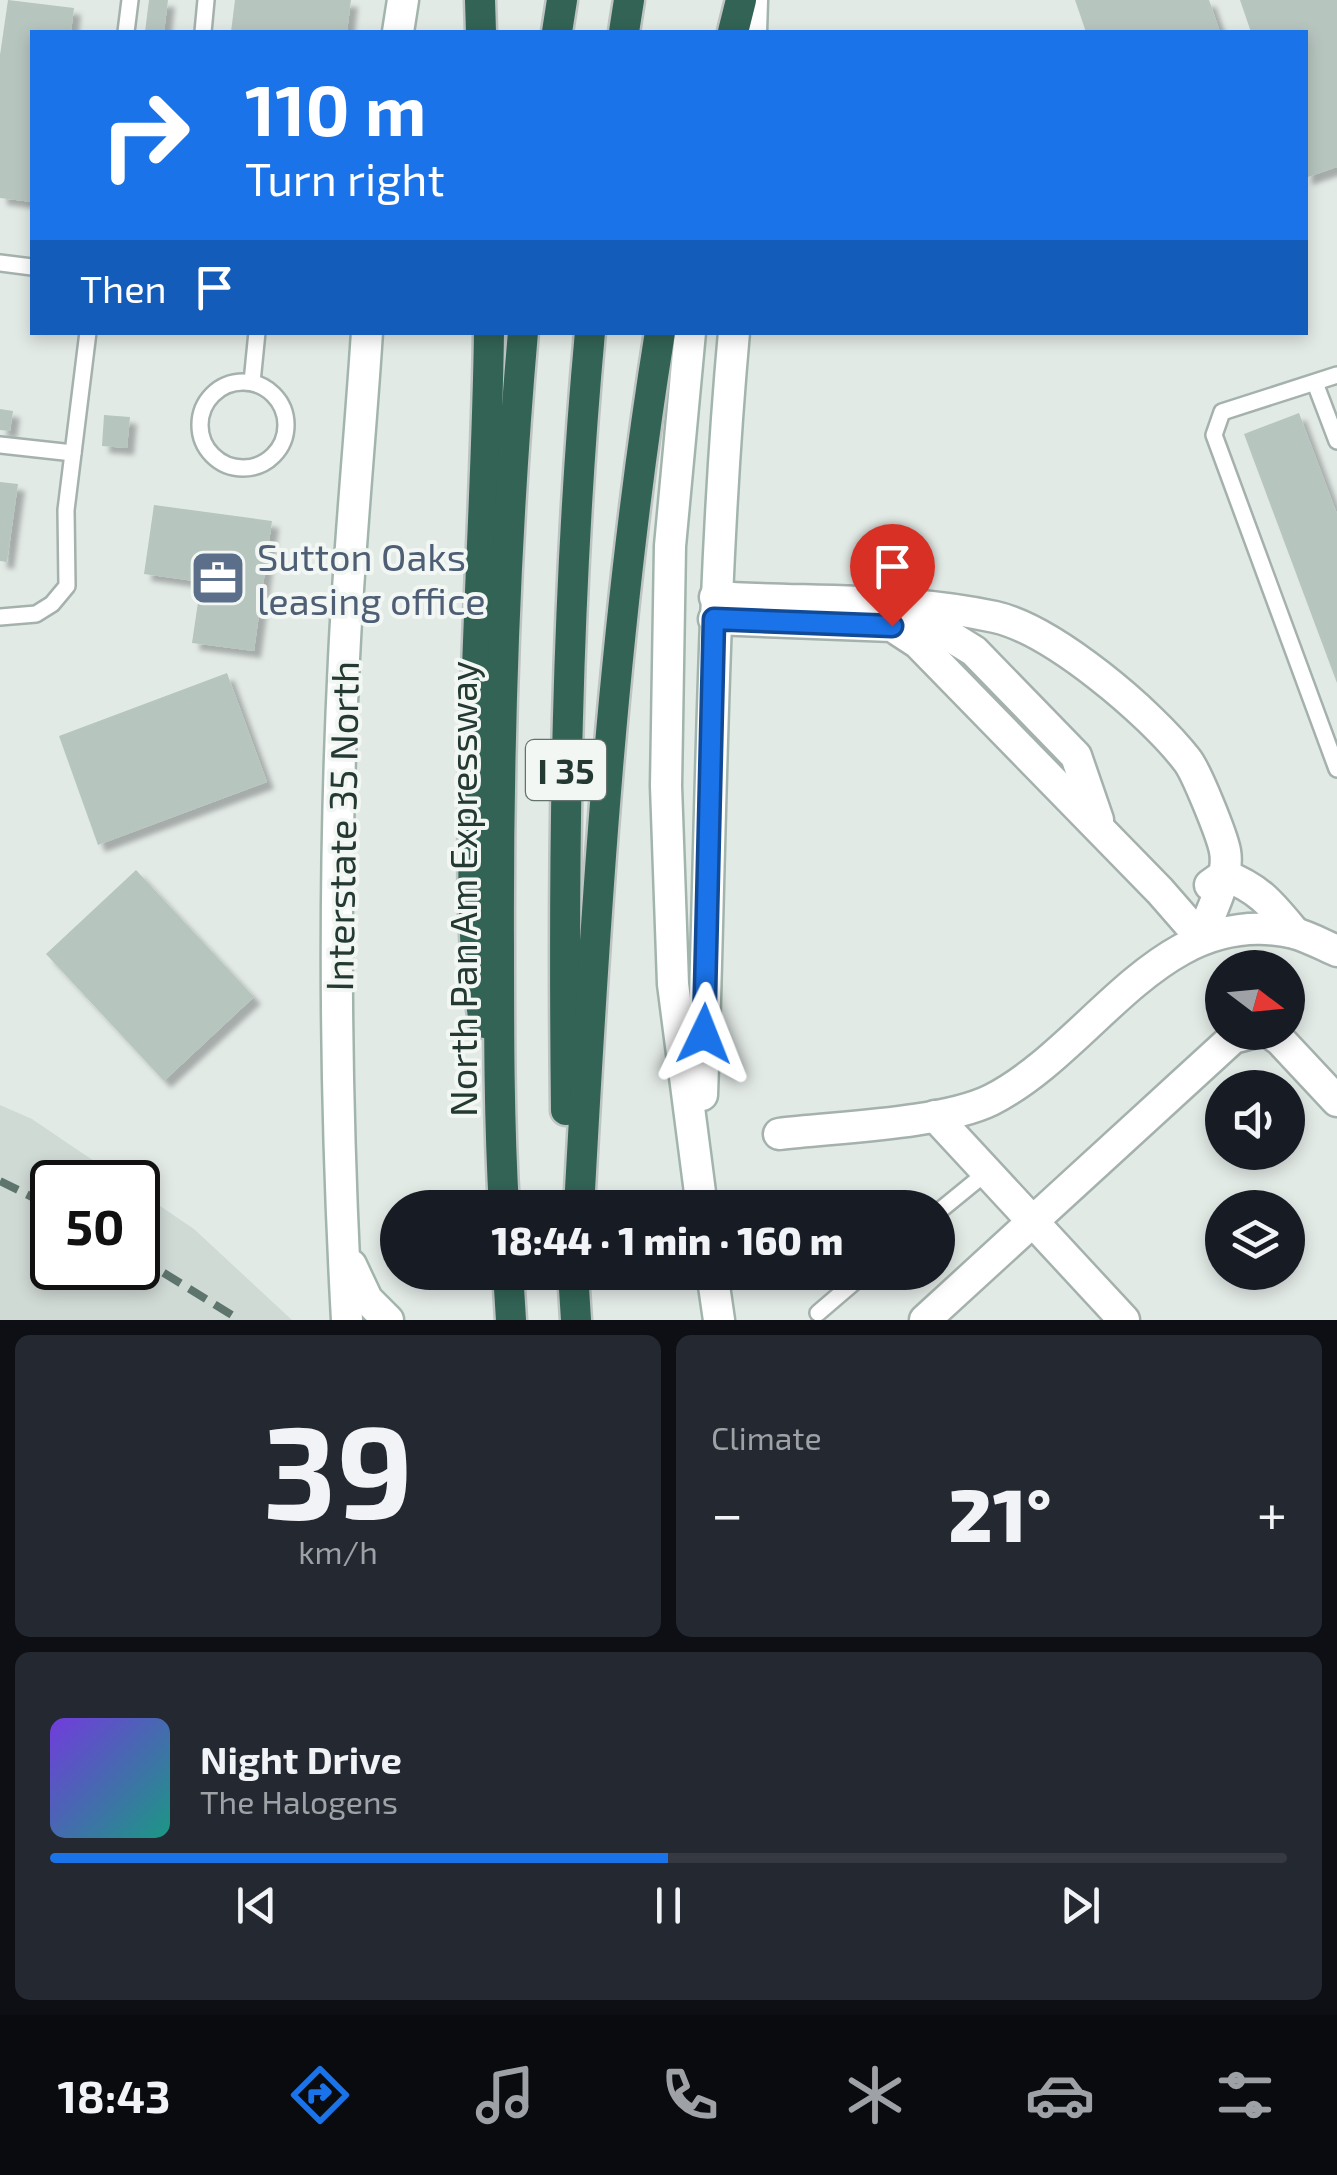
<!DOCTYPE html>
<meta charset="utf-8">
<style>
body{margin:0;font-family:"Exo 2",sans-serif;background:#242831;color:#f1f3f6;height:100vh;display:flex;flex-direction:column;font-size:38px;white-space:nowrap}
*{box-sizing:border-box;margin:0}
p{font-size:32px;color:#9ea1a6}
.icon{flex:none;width:55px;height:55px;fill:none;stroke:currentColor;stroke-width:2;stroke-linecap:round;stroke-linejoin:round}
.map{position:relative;height:1320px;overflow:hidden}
.side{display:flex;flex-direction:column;gap:15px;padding:15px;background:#0d0f14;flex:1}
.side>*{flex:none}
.hud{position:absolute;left:30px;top:30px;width:1278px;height:305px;border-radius:0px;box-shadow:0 5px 15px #0003;background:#1a73e8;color:#fff;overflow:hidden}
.needle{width:65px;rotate:106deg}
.controls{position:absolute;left:1205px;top:950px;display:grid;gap:20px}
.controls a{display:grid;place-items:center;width:100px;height:100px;border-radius:50%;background:#171b24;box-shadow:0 5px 15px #0003;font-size:50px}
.speed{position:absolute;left:30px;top:1160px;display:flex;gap:20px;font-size:50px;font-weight:700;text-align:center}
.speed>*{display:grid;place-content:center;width:130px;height:130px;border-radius:50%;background:#171b24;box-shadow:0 5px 15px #0003;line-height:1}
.speed .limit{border:5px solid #111;border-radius:15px;background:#fff;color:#111}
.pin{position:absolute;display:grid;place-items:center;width:85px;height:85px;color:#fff;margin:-102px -42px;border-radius:50% 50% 50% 0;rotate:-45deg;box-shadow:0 0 10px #0007}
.pin .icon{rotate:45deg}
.me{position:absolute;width:110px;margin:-55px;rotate:2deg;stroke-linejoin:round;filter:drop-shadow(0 0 8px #0008)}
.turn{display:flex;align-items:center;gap:35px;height:210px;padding:0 50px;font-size:45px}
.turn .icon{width:130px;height:130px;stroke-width:2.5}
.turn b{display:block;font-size:70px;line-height:85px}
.then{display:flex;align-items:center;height:95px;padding:0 50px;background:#0003;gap:20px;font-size:38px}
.big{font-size:75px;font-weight:800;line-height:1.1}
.side .widget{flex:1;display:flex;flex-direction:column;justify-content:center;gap:15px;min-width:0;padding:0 35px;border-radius:15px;background:#242831}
.side .dial{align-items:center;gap:0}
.dial b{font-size:130px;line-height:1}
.song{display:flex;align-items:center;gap:30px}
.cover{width:120px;height:120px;border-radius:15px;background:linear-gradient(135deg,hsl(260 70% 55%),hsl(170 70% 35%))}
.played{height:10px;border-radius:5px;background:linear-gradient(90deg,#1a73e8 50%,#363941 50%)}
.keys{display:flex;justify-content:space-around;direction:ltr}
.heat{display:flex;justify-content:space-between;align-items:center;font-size:55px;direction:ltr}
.side .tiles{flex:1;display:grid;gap:15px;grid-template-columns:1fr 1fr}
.widget:last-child{grid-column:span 2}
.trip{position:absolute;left:380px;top:1190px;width:575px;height:100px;border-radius:50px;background:#171b24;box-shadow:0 5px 15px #0003;font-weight:800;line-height:100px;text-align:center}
.menu{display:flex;height:160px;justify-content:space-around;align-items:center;background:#090b0e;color:#9ea1a6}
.menu .icon{width:70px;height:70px}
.menu .selected{color:#1a73e8}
.menu b{font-size:45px;color:#f1f3f6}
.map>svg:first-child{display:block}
.built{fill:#d0dad5}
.building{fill:#b7c5bf;filter:url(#shadow)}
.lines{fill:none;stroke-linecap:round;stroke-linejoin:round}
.lane-casing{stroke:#a5b1ac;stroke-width:20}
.street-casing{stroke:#a5b1ac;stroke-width:35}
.secondary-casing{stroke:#a2b5ad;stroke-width:35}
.highway-casing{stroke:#bdc4c2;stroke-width:35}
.lane{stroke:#fff;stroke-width:15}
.street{stroke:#fff;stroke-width:30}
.secondary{stroke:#fff;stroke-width:30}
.highway{stroke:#326355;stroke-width:30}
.rail{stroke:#5e756d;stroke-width:8;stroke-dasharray:20 10;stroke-linecap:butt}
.route-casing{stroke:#114b97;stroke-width:25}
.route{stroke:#1a73e8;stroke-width:18}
.labels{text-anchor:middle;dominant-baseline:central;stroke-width:8;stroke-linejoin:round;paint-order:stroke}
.shield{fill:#f2f7f4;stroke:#62726c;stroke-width:2.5}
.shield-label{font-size:35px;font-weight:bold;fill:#243932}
.service-label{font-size:38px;fill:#4e5e75;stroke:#f2f7f4;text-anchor:start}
.street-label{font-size:38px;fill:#243932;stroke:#f2f7f4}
</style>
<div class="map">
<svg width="1337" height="1320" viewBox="0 0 1337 1320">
<defs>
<filter id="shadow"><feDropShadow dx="7" dy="7" stdDeviation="2.5" flood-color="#0004"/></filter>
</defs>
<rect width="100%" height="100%" fill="#e2eae6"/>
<polygon class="built" points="0,1105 32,1119 125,1182 52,1182 52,1268 138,1268 138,1191 194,1229 292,1320 0,1320"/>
<g class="building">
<polygon points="8,0 74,8 71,32 32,32 32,202 0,198 0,55"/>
<polygon points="149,0 168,0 164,32 145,32"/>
<polygon points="235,0 351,0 347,32 231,32"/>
<polygon points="1075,0 1209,0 1220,32 1086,32"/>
<polygon points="1240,0 1337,0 1337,167 1305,178 1305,32 1251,32"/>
<polygon points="0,409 13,411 10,431 0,430"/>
<polygon points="1299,413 1337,514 1337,683 1244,434"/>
<polygon points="104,415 130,417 127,448 102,446"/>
<polygon points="0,482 18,484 7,562 0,561"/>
<polygon points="154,505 272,521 254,651 192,643 201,582 144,574"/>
<polygon points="227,673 267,782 98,845 59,736"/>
<polygon points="136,870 254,997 164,1081 46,954"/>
</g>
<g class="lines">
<g class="lane-casing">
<g id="lane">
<polyline points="126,32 130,0"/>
<polyline points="203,32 206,0"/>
<polyline points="0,263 32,267"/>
<polyline points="1337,375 1222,412 1214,435 1337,769"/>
<circle cx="243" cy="425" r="43"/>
<polyline points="252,382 257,332"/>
<polyline points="1315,383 1337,441"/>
<polyline points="0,445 73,453"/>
<polyline points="0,617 36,614 52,604 67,586 66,510 88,332"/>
<polyline points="938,1212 987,1172"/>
<polyline points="818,1313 866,1272"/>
</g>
</g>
<g class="street-casing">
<g id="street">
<path d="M 714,619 L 892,626 L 918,643 L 1160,891 L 1201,938 C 1210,912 1230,878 1225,851 C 1222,835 1196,771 1187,760 C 1150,712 1053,630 995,617 C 904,597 807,603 715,597"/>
<polyline points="895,626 945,633 974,651 1076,756 1098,820"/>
<path d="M 1210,885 L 1224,875 C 1260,889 1271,904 1295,933"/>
<polyline points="1269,1032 1280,1040 1337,1101"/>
<polyline points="935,1116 1124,1320"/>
<path d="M 779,1134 C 836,1127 942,1124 991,1100 C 1095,1047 1161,902 1294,933 C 1309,937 1323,945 1337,951"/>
<polyline points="925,1320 1233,1038 1256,1032"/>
</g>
</g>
<g class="secondary-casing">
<g id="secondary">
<polyline points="398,32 403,0"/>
<polyline points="751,32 752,0"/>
<polyline points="690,332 670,546 666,786 673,984 702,1208"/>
<path d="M 702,1095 C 711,841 711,586 734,332"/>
<polyline points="351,1265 367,1299 388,1320"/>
<polyline points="712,1272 719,1320"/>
<path d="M 347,1320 C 335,1100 333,879 344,659 C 349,550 360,441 367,332"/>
</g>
</g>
<g class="highway-casing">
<g id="highway">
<polyline points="480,0 481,32"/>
<polyline points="557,32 562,0"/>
<polyline points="624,32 629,0"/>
<polyline points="733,32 741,0"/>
<path d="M 484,1023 C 471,943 473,862 474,781 C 476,631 487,482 489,332"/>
<path d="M 566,1110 C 563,850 566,591 590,332"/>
<path d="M 504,1208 C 499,1121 499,1035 499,949 C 498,743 505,537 523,332"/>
<path d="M 579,1208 C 595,915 613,622 660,332"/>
<polyline points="508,1272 511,1320"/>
<polyline points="573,1272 576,1320"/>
</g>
</g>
<use href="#lane" class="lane"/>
<use href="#street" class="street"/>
<use href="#secondary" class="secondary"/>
<use href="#highway" class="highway"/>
<g class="rail">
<polyline points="0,1181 52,1207"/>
<polyline points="138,1257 240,1320"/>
</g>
</g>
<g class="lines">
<g class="route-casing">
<polyline id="route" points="704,1034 714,619 892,626"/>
</g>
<use href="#route" class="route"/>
</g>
<defs>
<g id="office-square" transform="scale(2.875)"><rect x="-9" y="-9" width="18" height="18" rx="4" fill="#5c6f8a" stroke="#f2f7f4"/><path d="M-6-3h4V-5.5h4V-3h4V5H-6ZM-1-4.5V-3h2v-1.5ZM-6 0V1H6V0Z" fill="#fff"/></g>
</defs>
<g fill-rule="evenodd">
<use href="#office-square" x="218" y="578"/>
</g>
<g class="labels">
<rect class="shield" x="526" y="740" width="80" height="60" rx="8"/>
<g class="shield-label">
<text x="566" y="770">I 35</text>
</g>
<g class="service-label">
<text x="257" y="556">Sutton Oaks<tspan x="257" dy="44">leasing office</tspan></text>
</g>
<g class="street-label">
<text transform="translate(341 826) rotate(-89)">Interstate 35 North</text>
<text transform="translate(462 889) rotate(-90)">North Pan Am Expressway</text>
</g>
</g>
</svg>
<div class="controls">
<a><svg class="needle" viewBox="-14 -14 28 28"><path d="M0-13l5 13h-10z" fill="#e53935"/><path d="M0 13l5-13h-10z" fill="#9ea1a6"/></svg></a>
<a><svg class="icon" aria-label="sound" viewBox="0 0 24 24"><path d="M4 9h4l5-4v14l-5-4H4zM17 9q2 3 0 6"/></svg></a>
<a><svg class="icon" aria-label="layers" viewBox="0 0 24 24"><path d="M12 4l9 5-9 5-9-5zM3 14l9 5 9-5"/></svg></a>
</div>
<div class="speed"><div class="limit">50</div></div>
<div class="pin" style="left:892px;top:626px;background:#d93025"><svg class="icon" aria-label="arrive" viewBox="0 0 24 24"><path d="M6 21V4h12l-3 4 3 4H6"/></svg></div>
<svg class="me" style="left:704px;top:1034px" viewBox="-20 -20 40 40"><path d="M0-17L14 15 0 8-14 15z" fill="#1a73e8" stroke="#fff" stroke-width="4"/></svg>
<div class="trip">18:44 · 1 min · 160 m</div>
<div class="hud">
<div class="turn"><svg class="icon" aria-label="right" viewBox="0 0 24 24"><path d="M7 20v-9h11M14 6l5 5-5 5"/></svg><div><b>110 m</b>Turn right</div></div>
<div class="then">Then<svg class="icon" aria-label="arrive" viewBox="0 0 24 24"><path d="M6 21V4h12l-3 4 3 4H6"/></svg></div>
</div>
</div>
<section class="side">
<div class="tiles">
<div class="widget dial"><b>39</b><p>km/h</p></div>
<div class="widget"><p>Climate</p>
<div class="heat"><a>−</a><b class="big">21°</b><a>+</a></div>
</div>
<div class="widget">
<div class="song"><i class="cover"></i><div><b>Night Drive</b><p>The Halogens</p></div></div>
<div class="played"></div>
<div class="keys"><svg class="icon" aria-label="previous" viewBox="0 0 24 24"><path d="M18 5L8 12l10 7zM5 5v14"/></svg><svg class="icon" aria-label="pause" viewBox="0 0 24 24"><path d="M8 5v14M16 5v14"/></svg><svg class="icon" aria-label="next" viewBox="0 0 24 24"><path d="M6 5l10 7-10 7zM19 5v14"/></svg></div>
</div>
</div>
</section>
<nav class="menu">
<b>18:43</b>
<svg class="icon selected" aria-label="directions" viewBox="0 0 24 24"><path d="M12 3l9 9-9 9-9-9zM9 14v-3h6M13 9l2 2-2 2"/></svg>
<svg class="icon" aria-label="music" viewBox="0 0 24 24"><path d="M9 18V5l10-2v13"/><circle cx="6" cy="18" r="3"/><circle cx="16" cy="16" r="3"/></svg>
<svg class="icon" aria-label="phone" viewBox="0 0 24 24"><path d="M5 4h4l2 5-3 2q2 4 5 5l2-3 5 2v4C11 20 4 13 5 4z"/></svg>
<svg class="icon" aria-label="climate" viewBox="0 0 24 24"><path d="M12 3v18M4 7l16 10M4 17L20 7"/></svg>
<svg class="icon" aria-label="car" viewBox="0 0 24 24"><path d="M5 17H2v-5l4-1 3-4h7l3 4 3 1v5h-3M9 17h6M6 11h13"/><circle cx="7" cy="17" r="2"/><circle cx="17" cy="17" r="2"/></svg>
<svg class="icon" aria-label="filters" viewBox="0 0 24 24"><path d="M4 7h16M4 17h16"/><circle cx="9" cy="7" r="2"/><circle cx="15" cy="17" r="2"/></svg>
</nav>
